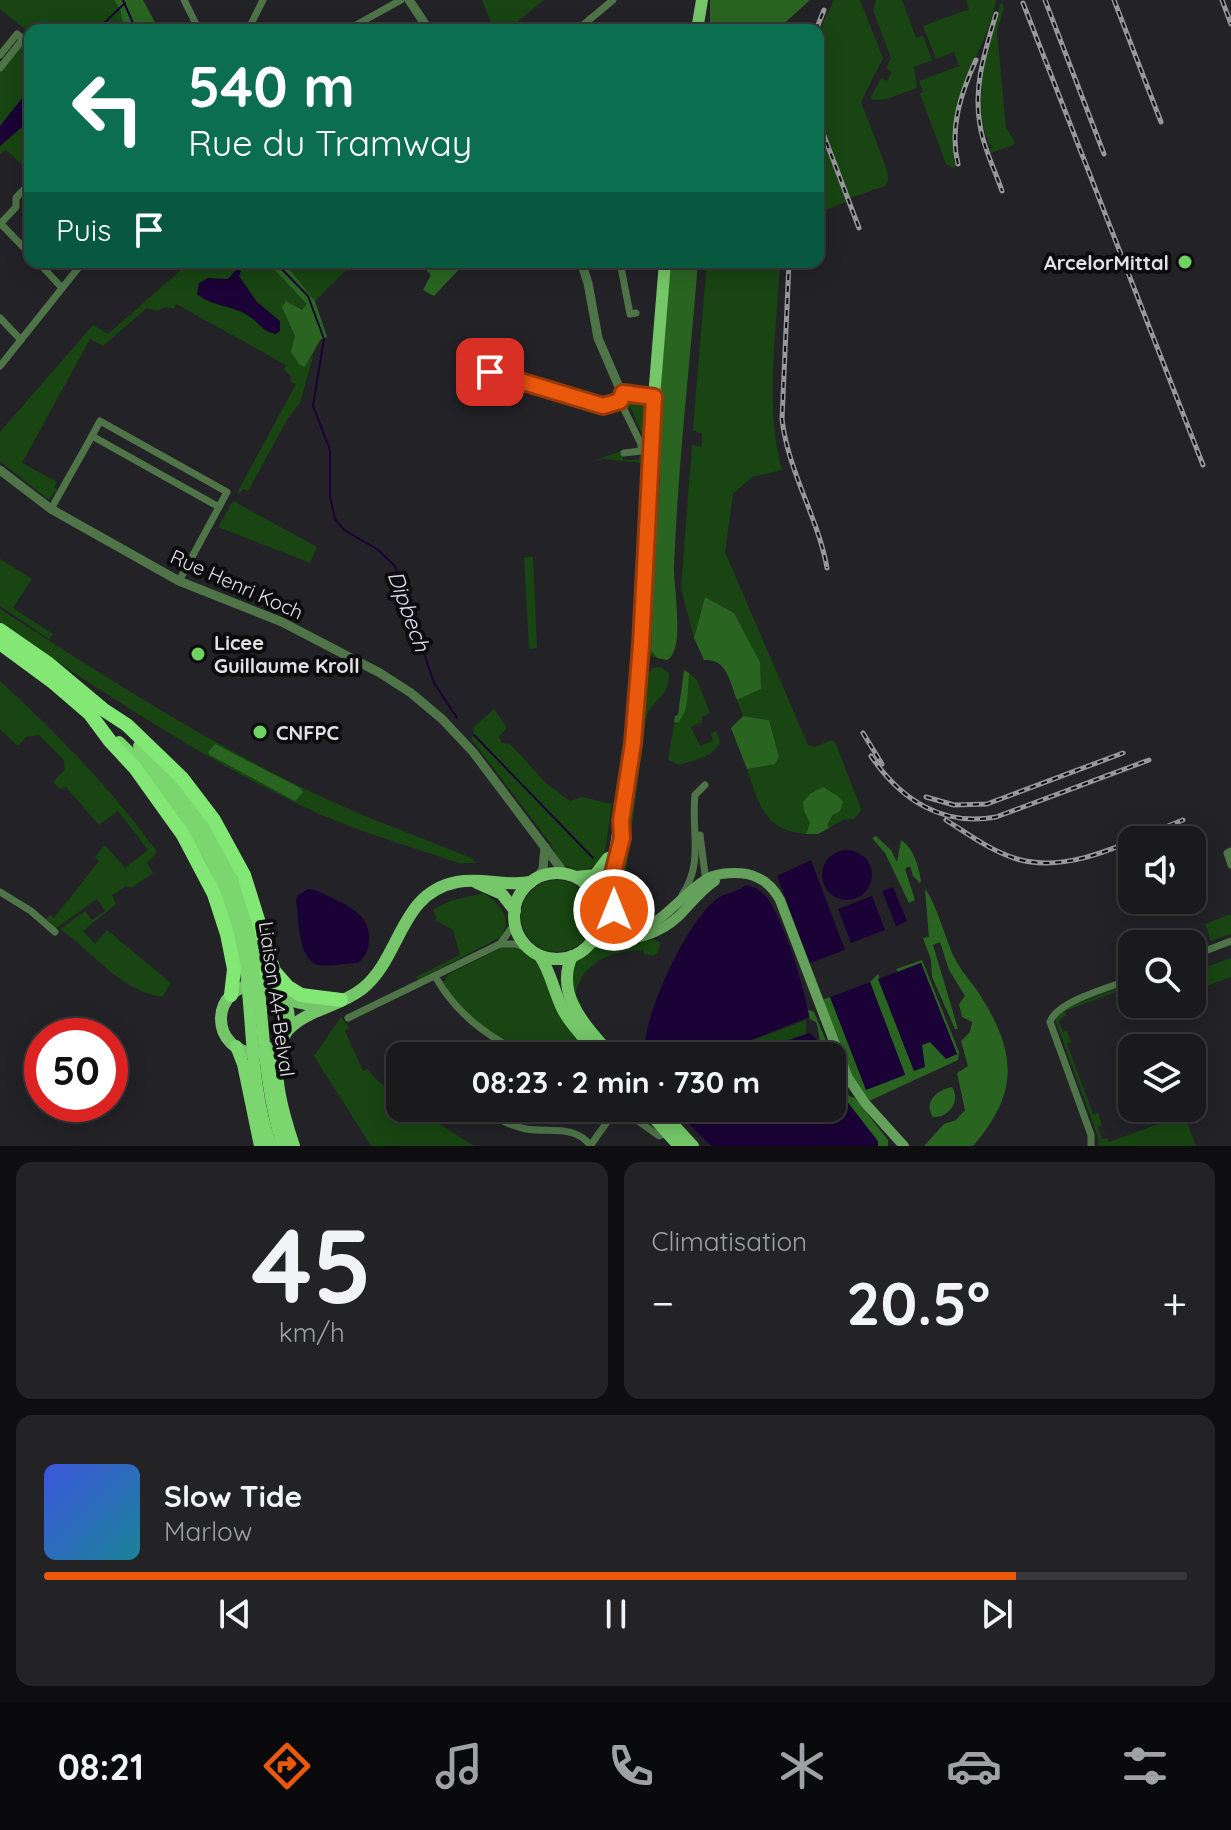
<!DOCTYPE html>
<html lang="fr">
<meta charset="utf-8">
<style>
body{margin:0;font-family:Quicksand,sans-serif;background:#232326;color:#f1f3f6;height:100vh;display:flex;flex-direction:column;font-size:30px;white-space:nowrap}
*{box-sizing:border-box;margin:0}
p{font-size:26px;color:#9fa1a4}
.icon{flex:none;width:44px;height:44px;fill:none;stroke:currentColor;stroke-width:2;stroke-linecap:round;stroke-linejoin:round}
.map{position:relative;height:1146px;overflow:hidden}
.details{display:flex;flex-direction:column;gap:16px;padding:16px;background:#0e0e10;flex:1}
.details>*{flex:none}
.hud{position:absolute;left:24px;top:24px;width:800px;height:244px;border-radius:16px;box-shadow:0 4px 20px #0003,0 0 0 2px #38383b;background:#0b6e4f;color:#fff;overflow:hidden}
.controls{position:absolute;left:1118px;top:826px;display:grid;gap:16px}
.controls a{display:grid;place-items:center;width:88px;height:88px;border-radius:16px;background:#1a1a1d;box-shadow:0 4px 20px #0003,0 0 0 2px #38383b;font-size:40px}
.speed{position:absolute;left:24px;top:1018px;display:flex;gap:16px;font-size:40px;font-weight:700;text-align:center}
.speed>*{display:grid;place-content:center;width:104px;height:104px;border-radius:50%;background:#1a1a1d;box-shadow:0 4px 20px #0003,0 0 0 2px #38383b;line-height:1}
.speed .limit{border:12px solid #d22;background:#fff;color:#111}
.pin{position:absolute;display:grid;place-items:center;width:68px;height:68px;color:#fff;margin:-34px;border-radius:16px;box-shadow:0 4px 12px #0006}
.me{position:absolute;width:88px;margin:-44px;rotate:0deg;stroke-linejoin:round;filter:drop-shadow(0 0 6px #0008)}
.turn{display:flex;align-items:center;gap:28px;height:168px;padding:0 32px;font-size:36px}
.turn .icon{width:104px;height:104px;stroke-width:2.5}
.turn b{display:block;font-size:56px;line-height:68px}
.then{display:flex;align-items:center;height:76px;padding:0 32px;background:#0003;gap:16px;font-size:30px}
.big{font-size:60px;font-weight:800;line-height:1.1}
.details .card{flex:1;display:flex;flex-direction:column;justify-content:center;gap:12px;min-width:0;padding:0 28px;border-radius:16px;background:#232326}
.details .dial{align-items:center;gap:0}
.dial b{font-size:104px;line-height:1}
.song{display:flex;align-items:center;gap:24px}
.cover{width:96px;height:96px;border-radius:12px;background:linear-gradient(135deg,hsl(230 70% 55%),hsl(190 70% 35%))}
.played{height:8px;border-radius:4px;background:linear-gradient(90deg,#ea580c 85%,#38383b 85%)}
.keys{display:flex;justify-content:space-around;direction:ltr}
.heat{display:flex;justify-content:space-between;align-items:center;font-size:44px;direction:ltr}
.details .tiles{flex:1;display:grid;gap:16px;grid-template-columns:1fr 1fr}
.card:last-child{grid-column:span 2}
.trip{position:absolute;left:386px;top:1042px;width:460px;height:80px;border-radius:16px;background:#1a1a1d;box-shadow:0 4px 20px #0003,0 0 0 2px #38383b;font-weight:800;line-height:80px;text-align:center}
.menu{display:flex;height:128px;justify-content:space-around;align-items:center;background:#0a0a0c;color:#9fa1a4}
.menu .icon{width:56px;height:56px}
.menu .on{color:#ea580c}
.menu b{font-size:36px;color:#f1f3f6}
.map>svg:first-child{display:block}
.green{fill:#184512}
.forest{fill:#296521}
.water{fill:#1a0236}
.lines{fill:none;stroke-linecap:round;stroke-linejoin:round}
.stream{stroke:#1a0236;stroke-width:2}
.minor{stroke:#4e7448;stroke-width:7}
.tertiary{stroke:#4e7448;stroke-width:9}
.secondary{stroke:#64a25b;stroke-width:10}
.primary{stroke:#74c669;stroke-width:12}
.trunk{stroke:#7bd66f;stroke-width:12}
.motorway{stroke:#82e775;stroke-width:14}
.rail-casing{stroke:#98979b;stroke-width:5}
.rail{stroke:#0c0c0e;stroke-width:2;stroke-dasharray:6;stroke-linecap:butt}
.route-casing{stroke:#983908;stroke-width:20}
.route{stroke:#ea580c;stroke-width:14}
.poi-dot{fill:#6ed361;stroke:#0c0c0e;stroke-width:3}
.labels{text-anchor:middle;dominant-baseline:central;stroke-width:8;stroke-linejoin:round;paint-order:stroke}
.poi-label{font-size:20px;font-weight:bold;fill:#e2e1e5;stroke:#0c0c0e;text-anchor:start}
.street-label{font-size:20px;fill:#e2e1e5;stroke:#0c0c0e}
.water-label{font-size:22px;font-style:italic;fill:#e1dbf1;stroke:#0c0c0e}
</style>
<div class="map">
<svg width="1231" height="1146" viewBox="0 0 1231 1146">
<rect width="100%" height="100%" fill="#232227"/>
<g class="green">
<polygon points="0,0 114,0 120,9 124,30 30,30 30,33 0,9"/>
<polygon points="482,0 544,0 507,30 494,30"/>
<polygon points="834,0 860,0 883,58 861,102 887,170 888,180 885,186 850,198 818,113 818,33"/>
<polygon points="876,0 902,0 916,38 923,36 932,60 914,67 917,88 887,99 873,100 871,97 881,78 887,81 892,72 886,68 891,58 873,10"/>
<path d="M 966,0 L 996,0 C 984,61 941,98 956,167 L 953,168 L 946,164 L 920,94 L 923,92 L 919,81 L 959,66 L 954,52 L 936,59 L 923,26 L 969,9 Z"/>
<path d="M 1001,2 L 1004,7 L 997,32 L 1006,128 L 1015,142 L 1013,145 L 991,153 L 990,148 L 994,147 L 989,144 C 969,96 988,49 1001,2 Z"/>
<polygon points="30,35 30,172 6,150 0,154 0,72"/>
<polygon points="818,126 846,202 818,213"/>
<path d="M 195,262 L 267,262 L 308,305 C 289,321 299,347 305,367 L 314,353 L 300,403 L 287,420 L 248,491 L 243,489 L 239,494 L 237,493 L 296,384 L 291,382 L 290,375 L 284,370 L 286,365 L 176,304 L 174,309 L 166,307 L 157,311 L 147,308 L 103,346 L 90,339 L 22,463 L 57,482 L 54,487 L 57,489 L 49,500 L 0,461 L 0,432 L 93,325 L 108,334 L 181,270 Z"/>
<polygon points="296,262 354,262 315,301 289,269"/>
<path d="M 707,262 L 780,262 C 777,330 764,403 782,470 L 752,477 L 733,494 L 725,552 L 808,745 L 815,747 L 831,740 L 835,742 L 860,806 L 861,811 L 854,819 L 843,820 L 829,828 L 826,826 L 843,802 L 831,791 L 804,812 L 810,823 L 806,834 C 763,830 759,804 747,769 L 779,757 L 769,720 L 743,716 L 737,700 L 761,689 L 760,662 L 734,613 L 705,597 L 694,638 L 681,589 L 692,445 L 702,447 L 702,434 L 693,430 Z"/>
<polygon points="626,398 639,401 645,406 644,463 603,459 594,461 623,450 623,460 638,460 640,455 640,441 644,439 631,408 627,409 624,402"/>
<polygon points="658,446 660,476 654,567 651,650 657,658 649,656 649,586"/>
<polygon points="233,501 317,547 310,563 218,527"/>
<polygon points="529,557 533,557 537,648 529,649 524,558"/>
<polygon points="0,559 32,579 13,608 53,634 49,639 0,606"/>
<path d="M 0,609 C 99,673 197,736 303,788 C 357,815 416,835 471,858 L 476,863 L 458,863 C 404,844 348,829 298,804 C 193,753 97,688 0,624 Z"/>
<path d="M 661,667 L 669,673 C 670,699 651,698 646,719 L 624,889 C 623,903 635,916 621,925 L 610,919 L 603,901 L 630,806 L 647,675 L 652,668 Z"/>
<path d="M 689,673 L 697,680 L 710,713 L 702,717 L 702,722 L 691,727 L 700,746 L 713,741 L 711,734 L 716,731 L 720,741 C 715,757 694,760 679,765 L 668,760 L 674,724 L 678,723 Z"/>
<path d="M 0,681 C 58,734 111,789 157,852 L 147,863 L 153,873 L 131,888 L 126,886 L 112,895 L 116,904 L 83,931 L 95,944 L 107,930 L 171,983 L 162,997 C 117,989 95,953 60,929 L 85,911 L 92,920 L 105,911 L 97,899 L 56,928 L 46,919 L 50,915 L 54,918 L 99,861 L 95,857 L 105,845 L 125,868 L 148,850 L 118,811 L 99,825 L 66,787 L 60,789 L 53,782 L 65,769 L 64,760 L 39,735 L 26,737 L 18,746 L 0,729 Z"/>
<polygon points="494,709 507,728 499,737 502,743 510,744 547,784 570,801 582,797 612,804 605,851 597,865 581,871 566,866 561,862 548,840 472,740 474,727"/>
<circle cx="557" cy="916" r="36"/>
<path d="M 484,893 C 500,905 513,917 501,937 L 418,980 L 416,977 L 460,955 L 453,930 L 435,920 L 437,917 L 433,910 L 450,901 Z"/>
<polygon points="1231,914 1231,934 1211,941 1205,924"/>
<path d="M 650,937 L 661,943 L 657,953 L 653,956 L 644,954 L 643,950 C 610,952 585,959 575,994 L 582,1005 L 579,1007 C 577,999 569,985 570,977 C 574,942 624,941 650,937 Z"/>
<path d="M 511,947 L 521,950 L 537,961 L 592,1052 L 589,1056 C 573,1056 549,1060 533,1055 C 507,1047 451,1009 443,982 L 449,974 L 501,948 Z"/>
<polygon points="1231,958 1231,977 1206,986 1200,969"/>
<polygon points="1132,983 1132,986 1065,1011 1066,1015 1059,1021 1063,1032 1067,1031 1071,1042 1067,1044 1093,1114 1098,1113 1102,1125 1098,1127 1102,1139 1107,1138 1109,1142 1194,1111 1192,1091 1201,1116 1187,1122 1196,1146 1099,1146 1098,1137 1056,1022 1056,1016 1063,1009"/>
<path d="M 341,1017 L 349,1028 L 345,1031 L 363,1071 L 368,1069 C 377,1084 394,1089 396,1108 L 405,1112 L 414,1108 L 440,1108 L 433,1120 L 474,1146 L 371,1146 L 314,1056 Z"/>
<polygon points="806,1020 806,1034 743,1056 711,1056"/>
</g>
<g class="forest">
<polygon points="114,0 143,0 159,30 124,30 120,9"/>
<polygon points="710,0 810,0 777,30 710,30"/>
<polygon points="267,262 296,262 289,269 315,301 327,337 320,340 305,367 300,365 291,352 295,336 282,307 286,301 302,310 307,304"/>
<polygon points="419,262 466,262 434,296 423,290 431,275"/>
<path d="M 671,262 L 698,262 C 690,363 678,465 674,566 C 673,587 686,650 667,660 L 657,658 L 651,650 L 654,567 L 660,476 L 658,446 L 663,338 Z"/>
<path d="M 705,597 L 734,613 L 760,662 L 761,689 L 737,700 C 730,682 727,658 704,660 L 694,638 Z"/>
<path d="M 684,670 L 689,673 C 687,691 690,709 678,723 L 674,722 L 675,716 L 678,715 Z"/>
<polygon points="743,716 769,720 779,757 775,764 747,769 731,728"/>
<polygon points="215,744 300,788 303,792 295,801 210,755 208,752"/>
<polygon points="823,787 838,796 843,802 840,811 833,815 827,825 829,828 818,834 806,834 810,823 804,811 803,802 810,794"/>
<path d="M 876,836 L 891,850 L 897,862 L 901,840 C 913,847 919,867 921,881 L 920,883 L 913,876 L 910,866 L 905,869 L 915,900 L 909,903 L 885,853 L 872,838 Z"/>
<path d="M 925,889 C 935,900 946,940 954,957 C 962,973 972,982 980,995 C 1017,1053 1019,1093 973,1146 L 924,1146 L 944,1124 L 956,1120 L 965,1110 L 957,1073 L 968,1066 L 961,1041 L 970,1032 L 972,1022 L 962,1017 L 959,1004 L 965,996 L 949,970 L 940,942 L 933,945 L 958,1029 L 955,1029 L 932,977 L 931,960 L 923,938 L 929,937 Z"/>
<polygon points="922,960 959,1052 958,1060 869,1101 852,1076 822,1000 830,997 866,1089 905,1074 870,982 878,974 914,1071 922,1045 931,1041 946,1058 957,1054 921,963 898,972 896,969"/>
<path d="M 808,1010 L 814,1012 L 849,1096 L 855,1098 L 888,1140 L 888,1146 L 878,1146 L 878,1141 L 832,1082 L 832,1056 L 823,1056 C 819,1044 820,1033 816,1022 L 810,1019 Z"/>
<path d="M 952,1087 C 961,1101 949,1118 933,1117 C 923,1102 937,1090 952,1087 Z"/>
</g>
<g class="water">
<polygon points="30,88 30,120 0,146 0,126"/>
<path d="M 237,269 L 241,271 L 239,276 L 257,302 L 280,321 L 280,331 L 276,334 C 264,333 259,323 250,317 C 234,305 212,307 197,294 L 199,283 L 208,278 L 228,279 Z"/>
<circle cx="847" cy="875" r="25"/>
<polygon points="811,860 845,950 810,963 777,876"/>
<path d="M 746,885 C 755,887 761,890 767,898 C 783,918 806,991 809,1017 L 711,1056 L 647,1056 C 646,1050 645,1043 646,1037 C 650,1003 689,918 718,898 C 726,893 738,892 746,885 Z"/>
<polygon points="893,887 907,921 896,926 882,891"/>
<path d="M 308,889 L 315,890 C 337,901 372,911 369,940 C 368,950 366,956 358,963 C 346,963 329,967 318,965 C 297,959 299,917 296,900 L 298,895 Z"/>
<polygon points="872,896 885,930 851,943 838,909"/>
<polygon points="921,963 957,1054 946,1059 930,1042 922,1045 925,1067 914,1071 878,979"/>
<polygon points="870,982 905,1075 866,1090 830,997"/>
<polygon points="809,1033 819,1042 823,1056 743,1056"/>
<polygon points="832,1082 878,1142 878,1146 711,1146 673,1108 832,1108"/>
</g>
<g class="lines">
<g class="stream">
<polyline points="123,0 136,30"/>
<polyline points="97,30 125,3"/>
<polyline points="275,262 308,296 324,339 313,406 330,450 330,496 335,519 344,530 377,549 395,566 434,683 457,718"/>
<polyline points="474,735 593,858"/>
</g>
<g class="minor">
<polyline points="184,0 199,30"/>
<polyline points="248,30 263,0"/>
<polyline points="347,30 401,0"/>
<polyline points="577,30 613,0"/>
<polyline points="0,55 17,34 23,39 0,68"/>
<polyline points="0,223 30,254"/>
<polyline points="1,223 16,207 16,198 30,183"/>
<polyline points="38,262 62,288"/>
<polyline points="620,262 630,314 636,313"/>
<polyline points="0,318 21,340"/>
<polyline points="461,364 603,406 620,401 623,393"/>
<polyline points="0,366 83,262"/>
<polyline points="620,401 641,444 641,451 624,453"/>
<polyline points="92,436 100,421 227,492 219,507"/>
<polyline points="51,509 92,436 219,507 179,581"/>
<polyline points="700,835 706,882"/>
<polyline points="1231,851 1227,853 1231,865"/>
<polyline points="0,892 31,911 55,932"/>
<path d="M 682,895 C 704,863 691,831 695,795 L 705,785"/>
<polyline points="500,944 515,923"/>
<polyline points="1192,956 1231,941"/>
<path d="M 435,976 C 456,1014 487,1036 526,1056"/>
<polyline points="348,1018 500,944 515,944 530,949"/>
<path d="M 479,1108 C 494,1116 509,1126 526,1129 C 550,1133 574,1124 591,1146"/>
<polyline points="620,1108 659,1136 668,1133"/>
<polyline points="590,1146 617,1108"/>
<path d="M 1091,1146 L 1091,1135 L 1050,1022 C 1057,1001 1111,987 1132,979"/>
</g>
<g class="tertiary">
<polyline points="409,0 429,30"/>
<path d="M 581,262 L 588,283 L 598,338 L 619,387 C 627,398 641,396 654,397"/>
<polyline points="0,470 51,509 179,581 282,622 380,673 411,693 442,719 473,752 565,874"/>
<polyline points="537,878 543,869 545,847"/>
</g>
<g class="secondary">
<path d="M 616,861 C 608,889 608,911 632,930"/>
<path d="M 600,915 C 642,961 677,893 710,877 C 720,873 736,872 747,874 C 762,877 773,887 780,900 L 848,1078 L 865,1103 L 904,1146"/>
<path d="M 591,943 C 625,939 652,941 679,916 C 691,904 701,890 715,881"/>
</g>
<g class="primary">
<polyline points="697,30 702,0"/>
<circle cx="557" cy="916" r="43"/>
<polyline points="576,877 595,875 608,858"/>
<polyline points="477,883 502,894 515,911"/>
<polyline points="599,905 601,886 615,852 633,743 642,630 654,397 665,262"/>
<path d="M 540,956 C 551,973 554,992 563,1010 C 572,1027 587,1041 600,1056"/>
<path d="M 572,956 C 554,996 587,1027 612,1056"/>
<circle cx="255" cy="1019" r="34"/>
<polyline points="283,999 305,1004 326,1003"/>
<path d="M 287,1031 C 307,1009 339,1007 362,989 C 402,957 399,893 457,882 C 482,877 506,887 531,882"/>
<polyline points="645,1108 679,1146"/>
<polyline points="658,1108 693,1146"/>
</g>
<g class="trunk">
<path d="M 119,742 C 184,804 235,881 246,972 C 253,1030 251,1090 271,1146"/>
<path d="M 139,746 C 199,809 247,882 257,970 C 264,1030 264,1088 283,1146"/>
<path d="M 278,1043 C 273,1078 283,1113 294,1146"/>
<polyline points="236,1046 243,1064 260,1146"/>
</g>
<g class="motorway">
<polyline points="0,630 49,664 104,710 127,725 182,778 214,820 244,875 274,971 288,987 301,995 341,1000"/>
<polyline points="0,643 54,683 90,714 110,741 135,768 183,835 214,894 227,934 234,969 231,995"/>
<polyline points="266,970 277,993"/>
</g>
<g class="rail-casing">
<g id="rail">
<polyline points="1045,0 1104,154"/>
<polyline points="1114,0 1161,122"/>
<polyline points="1222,0 1231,24"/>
<polyline points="1023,3 1203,465"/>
<path d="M 996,14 C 985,51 973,87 980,125 C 983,147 995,170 1002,191"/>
<polyline points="816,30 824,10"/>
<polyline points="818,120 859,228"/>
<path d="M 958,164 C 949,128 961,93 976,60"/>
<path d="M 789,262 L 782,419 C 788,472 818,517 827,568"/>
<polyline points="863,733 882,764"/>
<path d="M 871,756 C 900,799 942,827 996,817 L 1149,760"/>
<polyline points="926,797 954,805 987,804 1123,753"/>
<path d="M 946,820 C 968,834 991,851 1017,859 C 1071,875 1133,839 1183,820"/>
</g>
</g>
<use href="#rail" class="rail"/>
</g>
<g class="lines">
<g class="route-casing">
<polyline id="route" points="490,372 603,406 620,401 623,393 654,397 641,645 633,743 621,821 622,838 610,885 614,910"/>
</g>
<use href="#route" class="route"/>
</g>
<g class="poi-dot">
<circle cx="1185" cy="262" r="8"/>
<circle cx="198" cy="654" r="8"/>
<circle cx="260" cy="732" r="8"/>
</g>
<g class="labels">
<g class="poi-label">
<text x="1169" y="262" text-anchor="end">ArcelorMittal</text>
<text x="214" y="642">Licee<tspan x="214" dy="23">Guillaume Kroll</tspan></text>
<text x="276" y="732">CNFPC</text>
</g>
<g class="street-label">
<text transform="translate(237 584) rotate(24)">Rue Henri Koch</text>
<text transform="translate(277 999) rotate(82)">Liaison A4-Belval</text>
</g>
<g class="water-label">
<text transform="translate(409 611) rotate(70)">Dipbech</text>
</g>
</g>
</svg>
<div class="controls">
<a><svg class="icon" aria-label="sound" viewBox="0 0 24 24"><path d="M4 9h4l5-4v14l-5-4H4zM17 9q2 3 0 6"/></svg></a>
<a><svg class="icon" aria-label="search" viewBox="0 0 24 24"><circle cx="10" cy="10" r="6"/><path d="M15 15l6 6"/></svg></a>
<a><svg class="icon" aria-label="layers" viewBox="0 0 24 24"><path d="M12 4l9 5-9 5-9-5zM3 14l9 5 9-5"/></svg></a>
</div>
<div class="speed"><div class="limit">50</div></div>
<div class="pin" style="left:490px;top:372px;background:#d93025"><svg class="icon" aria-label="arrive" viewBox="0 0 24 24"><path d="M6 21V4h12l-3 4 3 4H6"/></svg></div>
<svg class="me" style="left:614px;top:910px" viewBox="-20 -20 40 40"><circle r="17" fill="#ea580c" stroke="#fff" stroke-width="3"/><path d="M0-11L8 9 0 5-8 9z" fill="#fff"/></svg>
<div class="trip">08:23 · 2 min · 730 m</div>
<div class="hud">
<div class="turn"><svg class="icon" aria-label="left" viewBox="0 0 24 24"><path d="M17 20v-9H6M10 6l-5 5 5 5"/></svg><div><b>540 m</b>Rue du Tramway</div></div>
<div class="then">Puis<svg class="icon" aria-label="arrive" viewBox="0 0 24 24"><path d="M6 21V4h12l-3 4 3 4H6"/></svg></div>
</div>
</div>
<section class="details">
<div class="tiles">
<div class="card dial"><b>45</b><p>km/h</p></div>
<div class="card"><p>Climatisation</p>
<div class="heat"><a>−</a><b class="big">20.5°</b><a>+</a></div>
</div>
<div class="card">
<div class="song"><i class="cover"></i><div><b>Slow Tide</b><p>Marlow</p></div></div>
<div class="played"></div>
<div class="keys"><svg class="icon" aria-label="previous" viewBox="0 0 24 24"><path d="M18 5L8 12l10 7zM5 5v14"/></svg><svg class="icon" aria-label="pause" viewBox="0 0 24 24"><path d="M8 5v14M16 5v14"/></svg><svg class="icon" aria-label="next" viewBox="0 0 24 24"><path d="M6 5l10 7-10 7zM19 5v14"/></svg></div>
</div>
</div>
</section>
<nav class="menu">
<b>08:21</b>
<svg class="icon on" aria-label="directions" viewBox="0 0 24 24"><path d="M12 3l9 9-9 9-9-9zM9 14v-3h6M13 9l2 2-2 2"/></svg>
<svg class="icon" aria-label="music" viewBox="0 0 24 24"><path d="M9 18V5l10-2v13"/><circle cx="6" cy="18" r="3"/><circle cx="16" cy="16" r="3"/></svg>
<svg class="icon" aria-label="phone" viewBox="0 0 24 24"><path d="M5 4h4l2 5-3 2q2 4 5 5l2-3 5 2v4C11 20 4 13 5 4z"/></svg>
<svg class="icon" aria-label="climate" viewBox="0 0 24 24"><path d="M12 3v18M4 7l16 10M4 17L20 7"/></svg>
<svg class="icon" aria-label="car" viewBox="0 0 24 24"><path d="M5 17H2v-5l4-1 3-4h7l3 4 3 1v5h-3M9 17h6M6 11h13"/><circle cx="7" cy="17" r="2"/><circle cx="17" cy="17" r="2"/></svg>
<svg class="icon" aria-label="filters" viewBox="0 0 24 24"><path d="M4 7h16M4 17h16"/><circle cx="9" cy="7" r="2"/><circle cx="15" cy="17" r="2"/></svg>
</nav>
